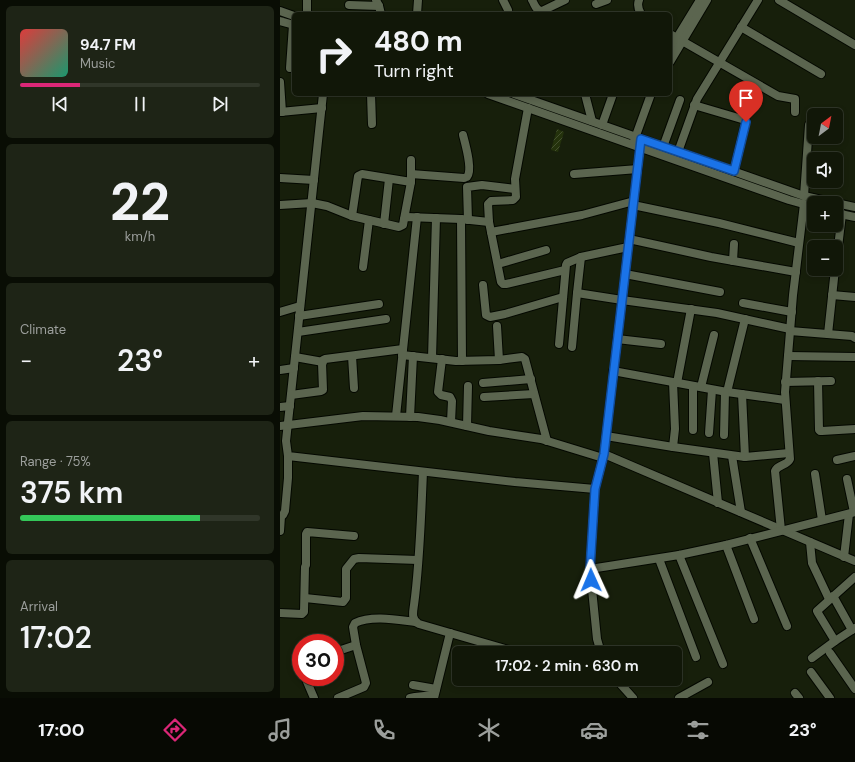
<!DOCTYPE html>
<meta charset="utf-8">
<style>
body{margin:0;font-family:"DM Sans",sans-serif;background:#1e2416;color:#f1f3f6;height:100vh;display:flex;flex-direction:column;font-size:15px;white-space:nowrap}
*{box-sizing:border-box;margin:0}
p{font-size:13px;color:#9c9f9c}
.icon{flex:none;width:22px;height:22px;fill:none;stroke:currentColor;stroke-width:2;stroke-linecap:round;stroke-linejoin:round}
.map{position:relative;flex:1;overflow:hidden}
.drawer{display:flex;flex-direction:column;gap:6px;padding:6px;background:#090d04;width:280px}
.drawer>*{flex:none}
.banner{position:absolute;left:12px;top:12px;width:380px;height:84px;border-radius:6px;box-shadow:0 2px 6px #0003,0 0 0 1px #303629;background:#111708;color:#f1f3f6;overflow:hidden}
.needle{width:26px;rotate:32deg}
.tools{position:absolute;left:527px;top:108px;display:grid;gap:8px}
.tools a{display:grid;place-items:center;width:36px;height:36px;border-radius:6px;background:#111708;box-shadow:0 2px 6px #0003,0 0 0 1px #303629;font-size:20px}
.speed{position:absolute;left:12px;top:634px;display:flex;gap:8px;font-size:20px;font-weight:700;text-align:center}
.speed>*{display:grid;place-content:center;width:52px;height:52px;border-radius:50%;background:#111708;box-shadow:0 2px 6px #0003,0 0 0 1px #303629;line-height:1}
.speed .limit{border:6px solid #d22;background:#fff;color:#111}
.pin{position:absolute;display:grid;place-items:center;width:34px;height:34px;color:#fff;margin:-41px -17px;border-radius:50% 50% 50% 0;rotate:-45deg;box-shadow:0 0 4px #0007}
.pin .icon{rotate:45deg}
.me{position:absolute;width:44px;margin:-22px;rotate:359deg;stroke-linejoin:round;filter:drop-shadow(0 0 3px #0008)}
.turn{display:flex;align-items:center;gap:14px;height:84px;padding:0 16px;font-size:18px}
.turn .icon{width:52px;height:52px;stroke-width:2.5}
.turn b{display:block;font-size:28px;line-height:34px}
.big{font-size:30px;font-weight:600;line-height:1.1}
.drawer .card{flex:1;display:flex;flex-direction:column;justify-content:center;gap:6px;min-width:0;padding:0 14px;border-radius:6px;background:#1e2416}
.drawer .dial{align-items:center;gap:0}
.dial b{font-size:52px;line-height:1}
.song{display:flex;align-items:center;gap:12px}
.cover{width:48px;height:48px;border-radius:6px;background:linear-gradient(135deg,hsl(0 70% 55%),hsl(160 70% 35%))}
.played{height:4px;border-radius:2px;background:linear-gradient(90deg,#db2777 25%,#303629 25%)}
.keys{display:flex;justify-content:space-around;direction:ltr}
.heat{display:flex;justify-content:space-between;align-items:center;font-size:22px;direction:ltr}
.charge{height:6px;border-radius:3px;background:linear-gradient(90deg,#34c759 75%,#303629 0)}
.trip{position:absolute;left:172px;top:646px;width:230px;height:40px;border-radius:6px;background:#111708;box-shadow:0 2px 6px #0003,0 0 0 1px #303629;font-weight:600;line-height:40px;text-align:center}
.menu{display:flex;height:64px;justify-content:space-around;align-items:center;background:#070903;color:#9c9f9c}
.menu .icon{width:28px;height:28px}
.menu .current{color:#db2777}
.menu b{font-size:18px;color:#f1f3f6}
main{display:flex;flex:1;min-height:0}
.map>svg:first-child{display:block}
.building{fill:url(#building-hatch)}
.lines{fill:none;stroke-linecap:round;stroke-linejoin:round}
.minor-casing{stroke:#040800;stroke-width:10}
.minor{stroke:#5b654f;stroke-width:8}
.route-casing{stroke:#114b97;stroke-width:10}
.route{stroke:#1a73e8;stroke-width:7}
</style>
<main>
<section class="drawer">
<div class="card">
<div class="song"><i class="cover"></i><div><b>94.7 FM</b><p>Music</p></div></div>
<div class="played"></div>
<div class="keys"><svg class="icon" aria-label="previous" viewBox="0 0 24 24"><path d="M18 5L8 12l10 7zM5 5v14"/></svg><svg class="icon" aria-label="pause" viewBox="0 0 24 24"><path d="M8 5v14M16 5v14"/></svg><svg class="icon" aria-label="next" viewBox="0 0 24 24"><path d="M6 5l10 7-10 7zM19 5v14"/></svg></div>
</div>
<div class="card dial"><b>22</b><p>km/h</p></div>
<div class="card"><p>Climate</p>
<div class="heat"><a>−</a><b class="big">23°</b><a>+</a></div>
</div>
<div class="card"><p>Range · 75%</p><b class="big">375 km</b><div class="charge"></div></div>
<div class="card"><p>Arrival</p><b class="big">17:02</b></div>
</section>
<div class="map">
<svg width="575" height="698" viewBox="0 0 575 698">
<defs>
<pattern id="building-hatch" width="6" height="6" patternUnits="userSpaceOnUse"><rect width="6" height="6" fill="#24320c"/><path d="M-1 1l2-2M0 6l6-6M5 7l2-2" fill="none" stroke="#44502f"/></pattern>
</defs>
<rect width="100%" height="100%" fill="#171f0b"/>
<polygon class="building" points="277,129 284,132 278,152 271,150"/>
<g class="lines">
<g class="minor-casing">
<g id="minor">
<polyline points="96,0 99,6 101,14"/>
<polyline points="223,0 228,10"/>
<path d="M 252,0 C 255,5 256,11 262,11 L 285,0"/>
<path d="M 359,0 C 357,5 358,9 361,14"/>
<polyline points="499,0 575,45"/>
<polyline points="316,4 327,0"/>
<polyline points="69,5 99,6"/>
<polyline points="0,11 14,16"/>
<polyline points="27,14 27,0"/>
<polyline points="137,14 138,0"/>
<polyline points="0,21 14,25"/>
<polyline points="461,27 541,74"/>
<polyline points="390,34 498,96 515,99 515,112"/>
<polyline points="390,49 420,0"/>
<polyline points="390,62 427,0"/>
<polyline points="10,68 13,25"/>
<polyline points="0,82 2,112"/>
<polyline points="43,94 6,441 8,456 235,482 315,489"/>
<polyline points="91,94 92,124"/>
<polyline points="208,94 509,200 534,207"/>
<polyline points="234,94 524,196 555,203"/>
<polyline points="305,94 312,121"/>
<polyline points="414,105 465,120 466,121 454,171"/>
<polyline points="248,108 235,179 236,197 233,200 211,201 208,204 209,222 221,282 223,284 226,284 285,270"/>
<polyline points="0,112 42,108"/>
<polyline points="322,125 333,94"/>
<polyline points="354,141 371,94"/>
<polyline points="383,147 400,100"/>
<polyline points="398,152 417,99 478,0"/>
<path d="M 131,174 L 184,178 C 185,178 186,177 187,177 C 193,170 185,143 183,135"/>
<polyline points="294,174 358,169"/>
<polyline points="0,178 34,180"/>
<polyline points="524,196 529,125"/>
<polyline points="556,203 575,207"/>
<polyline points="0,205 32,203 47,206 72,216 119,227 123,225 124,219 127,217 181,219 209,222"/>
<polyline points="353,205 439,223 519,243"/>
<polyline points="556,213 575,217"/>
<polyline points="72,216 78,176 82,174 131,182"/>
<polyline points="124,219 131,182 131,160"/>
<polyline points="181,219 182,361"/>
<polyline points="188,220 187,187 202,185 235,189"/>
<polyline points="104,224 109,179"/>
<polyline points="211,232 302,215 354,201"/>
<polyline points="349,239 431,257 516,272"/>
<polyline points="453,261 454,244"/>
<polyline points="218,264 266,250"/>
<polyline points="556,264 562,214"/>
<polyline points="83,267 89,220"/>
<polyline points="345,274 440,292"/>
<polyline points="203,285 206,315 210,317 225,314 283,297"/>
<polyline points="297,293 342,300 437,313 510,329"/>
<polyline points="552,295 575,297"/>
<polyline points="463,303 512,312"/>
<polyline points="0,312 20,306"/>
<polyline points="19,316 99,304"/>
<polyline points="217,326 219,360"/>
<polyline points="510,331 572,336 575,338"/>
<polyline points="18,332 106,319"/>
<polyline points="548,334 555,269"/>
<polyline points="337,339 381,344"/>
<polyline points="279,344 286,265 287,263 301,257 348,247"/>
<polyline points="292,347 297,293 301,257"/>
<polyline points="122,355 176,361 219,360 242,357 245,359 267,441"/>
<polyline points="72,356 74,388"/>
<polyline points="508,356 575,357"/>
<polyline points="15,357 43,362"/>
<polyline points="152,358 156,218"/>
<polyline points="162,359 158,392 161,395 170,397 172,401 171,422"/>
<polyline points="0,370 14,368"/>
<polyline points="333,371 447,392 505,400"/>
<polyline points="538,381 539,430 540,431 542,431 575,429"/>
<polyline points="393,382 395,429 393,447"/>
<polyline points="505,382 551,381"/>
<polyline points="203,383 251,379"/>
<polyline points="397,383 411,309"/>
<polyline points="421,387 434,335"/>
<polyline points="447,392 465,319"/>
<polyline points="462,394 465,457"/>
<polyline points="11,395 41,391 43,390 42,363 43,360 45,359 123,349"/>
<polyline points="204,397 254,394"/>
<polyline points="0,407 10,406"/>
<polyline points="116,416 137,217"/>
<polyline points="130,417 133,356"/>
<polyline points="0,426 83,416 138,417 160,420 209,431 261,439 323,458"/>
<polyline points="187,426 188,386"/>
<polyline points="413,430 413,386"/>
<polyline points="429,433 432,390"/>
<polyline points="444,435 445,392"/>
<polyline points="326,436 393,447 465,457 509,453"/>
<polyline points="433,453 438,503"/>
<polyline points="324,454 575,561"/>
<polyline points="452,456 461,512"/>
<polyline points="557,460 575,456"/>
<path d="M 143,472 C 141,516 140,561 134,605 C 133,612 131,620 139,624 L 239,653"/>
<polyline points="535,474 542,520"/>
<polyline points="567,479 574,512"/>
<polyline points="0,517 3,515 5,511 8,478 8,456"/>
<path d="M 501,530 L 495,471 C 498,464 507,466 510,459 L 505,392 L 513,295 L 524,204"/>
<polyline points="0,531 1,516"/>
<polyline points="470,538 507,626"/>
<polyline points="530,542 532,563 549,599"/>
<polyline points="446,545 474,619"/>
<polyline points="399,555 443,664"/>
<polyline points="564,557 569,514"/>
<polyline points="379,559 416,657"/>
<polyline points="310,569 399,555 446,545 575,512"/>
<polyline points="553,596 572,630"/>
<polyline points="25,598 63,602 66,598 66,569 74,559 79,558 138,560"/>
<polyline points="0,613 22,614 24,612 25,567 26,565 26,534 27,532 74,536"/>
<polyline points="555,641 538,613 537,611 575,577"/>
<polyline points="55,652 76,645"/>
<polyline points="321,653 317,639 310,569 315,489 324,454 361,139"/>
<polyline points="550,653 575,689"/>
<polyline points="532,658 555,641 575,628"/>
<polyline points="21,664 21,667"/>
<polyline points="531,672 550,698"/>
<polyline points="25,677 34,698"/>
<polyline points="336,679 353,698"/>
<polyline points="133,685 156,689"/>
<polyline points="515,693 519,698"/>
<path d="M 58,698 L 84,687 L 86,683 L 76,645 L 73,627 L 75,623 C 92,615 118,620 135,622"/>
<polyline points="130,698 135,697 154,695"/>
<polyline points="154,698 170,633"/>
<polyline points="399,698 428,682"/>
</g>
</g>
<use href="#minor" class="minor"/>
</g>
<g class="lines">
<g class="route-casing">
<polyline id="route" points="311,580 310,569 315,489 324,454 361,139 454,171 466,122"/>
</g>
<use href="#route" class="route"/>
</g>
</svg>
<div class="tools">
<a><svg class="needle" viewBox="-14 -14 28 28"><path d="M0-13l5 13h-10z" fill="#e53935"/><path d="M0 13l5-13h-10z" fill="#9c9f9c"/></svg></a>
<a><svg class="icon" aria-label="sound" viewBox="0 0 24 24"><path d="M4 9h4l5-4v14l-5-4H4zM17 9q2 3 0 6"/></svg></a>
<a>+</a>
<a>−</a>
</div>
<div class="speed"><div class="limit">30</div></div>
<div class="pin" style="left:466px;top:122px;background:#d93025"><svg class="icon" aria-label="arrive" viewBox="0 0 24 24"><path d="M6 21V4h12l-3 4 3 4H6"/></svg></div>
<svg class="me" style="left:311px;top:580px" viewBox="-20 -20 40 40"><path d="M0-17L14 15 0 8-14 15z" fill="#1a73e8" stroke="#fff" stroke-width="4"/></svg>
<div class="trip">17:02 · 2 min · 630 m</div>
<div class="banner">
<div class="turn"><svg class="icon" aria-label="right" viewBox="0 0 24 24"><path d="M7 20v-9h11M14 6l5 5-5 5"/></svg><div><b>480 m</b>Turn right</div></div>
</div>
</div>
</main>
<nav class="menu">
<b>17:00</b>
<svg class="icon current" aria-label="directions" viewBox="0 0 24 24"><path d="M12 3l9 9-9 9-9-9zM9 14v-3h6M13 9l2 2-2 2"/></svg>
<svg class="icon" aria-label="music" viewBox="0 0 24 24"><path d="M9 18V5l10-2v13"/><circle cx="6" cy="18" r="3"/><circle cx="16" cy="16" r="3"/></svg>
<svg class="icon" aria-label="phone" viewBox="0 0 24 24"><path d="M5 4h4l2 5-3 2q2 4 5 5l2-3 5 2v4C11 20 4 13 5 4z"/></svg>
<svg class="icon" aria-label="climate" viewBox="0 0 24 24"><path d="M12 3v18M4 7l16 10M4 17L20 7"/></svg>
<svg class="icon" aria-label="car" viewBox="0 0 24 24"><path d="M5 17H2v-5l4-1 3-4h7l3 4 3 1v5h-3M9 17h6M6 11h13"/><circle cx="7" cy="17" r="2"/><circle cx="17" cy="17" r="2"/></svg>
<svg class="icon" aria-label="filters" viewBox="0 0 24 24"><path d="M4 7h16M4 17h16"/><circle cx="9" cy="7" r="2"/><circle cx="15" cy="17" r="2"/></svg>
<b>23°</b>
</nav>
